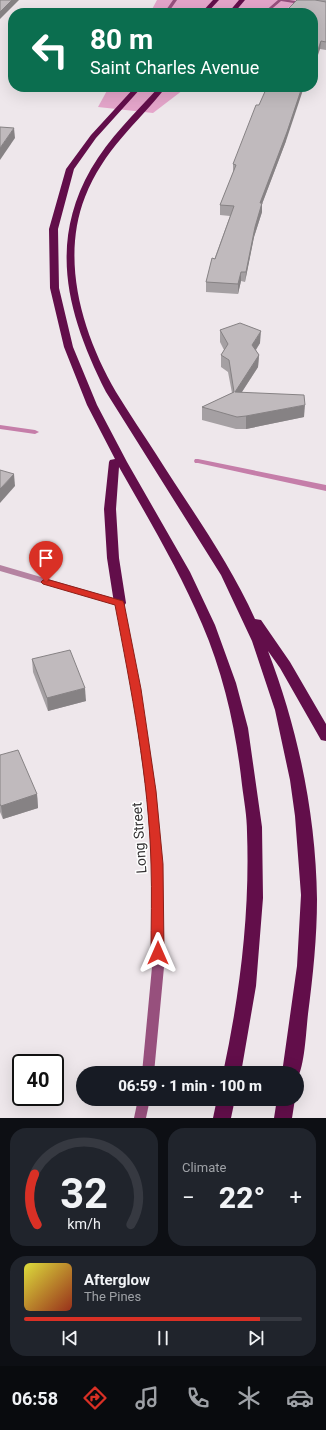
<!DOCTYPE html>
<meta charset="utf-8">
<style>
body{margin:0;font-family:Roboto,sans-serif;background:#20242c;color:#f1f3f6;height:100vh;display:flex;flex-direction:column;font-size:15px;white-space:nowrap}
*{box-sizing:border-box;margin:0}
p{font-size:13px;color:#9ea1a6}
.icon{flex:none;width:22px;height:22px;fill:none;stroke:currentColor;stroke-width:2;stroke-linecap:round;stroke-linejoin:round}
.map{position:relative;height:1118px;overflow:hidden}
.details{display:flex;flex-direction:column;gap:10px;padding:10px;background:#0d0f14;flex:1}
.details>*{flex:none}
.hud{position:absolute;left:8px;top:8px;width:310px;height:84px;border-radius:16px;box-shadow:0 4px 16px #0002;background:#0b6e4f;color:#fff;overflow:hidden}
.speed{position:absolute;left:12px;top:1054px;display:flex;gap:8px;font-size:20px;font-weight:700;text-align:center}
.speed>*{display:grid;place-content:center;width:52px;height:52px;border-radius:50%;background:#171b24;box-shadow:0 4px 16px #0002;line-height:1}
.speed .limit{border:2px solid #111;border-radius:6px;background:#fff;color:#111}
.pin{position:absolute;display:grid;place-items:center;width:34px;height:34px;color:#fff;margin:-41px -17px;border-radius:50% 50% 50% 0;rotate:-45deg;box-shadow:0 0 4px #0007}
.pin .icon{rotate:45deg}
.me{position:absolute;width:44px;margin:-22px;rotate:0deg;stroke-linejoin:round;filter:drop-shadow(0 0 3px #0008)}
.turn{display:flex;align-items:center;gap:14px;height:84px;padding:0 16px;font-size:18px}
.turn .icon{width:52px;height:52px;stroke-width:2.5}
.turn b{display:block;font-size:28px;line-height:34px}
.big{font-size:30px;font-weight:800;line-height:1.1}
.details .tile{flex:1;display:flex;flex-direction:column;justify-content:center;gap:6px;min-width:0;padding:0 14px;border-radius:16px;background:#20242c}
.details .dial{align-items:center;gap:0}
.dial svg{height:104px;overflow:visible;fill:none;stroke:#363941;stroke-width:7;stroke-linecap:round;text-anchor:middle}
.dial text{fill:#f1f3f6;stroke:none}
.song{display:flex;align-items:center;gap:12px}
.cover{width:48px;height:48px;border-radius:6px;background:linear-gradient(135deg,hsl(60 70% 55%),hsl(10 70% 35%))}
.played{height:4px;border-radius:2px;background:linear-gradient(90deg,#d93025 85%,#363941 85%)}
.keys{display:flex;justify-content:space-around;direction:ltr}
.heat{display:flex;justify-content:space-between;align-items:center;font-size:22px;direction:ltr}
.details .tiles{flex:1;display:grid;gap:10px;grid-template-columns:1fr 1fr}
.tile:last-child{grid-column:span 2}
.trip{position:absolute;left:76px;top:1066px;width:228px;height:40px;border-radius:20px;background:#171b24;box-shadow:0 4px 16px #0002;font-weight:800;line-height:40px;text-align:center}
.tab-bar{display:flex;height:64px;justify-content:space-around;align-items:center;background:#090b0e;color:#9ea1a6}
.tab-bar .icon{width:28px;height:28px}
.tab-bar .on{color:#d93025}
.tab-bar b{font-size:18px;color:#f1f3f6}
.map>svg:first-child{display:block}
.green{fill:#e4a5ca}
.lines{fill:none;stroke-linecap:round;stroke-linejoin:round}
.stream{fill:#c57ea9;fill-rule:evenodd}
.street{fill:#b583a1;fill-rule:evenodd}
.secondary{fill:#97507d;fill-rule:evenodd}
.highway{fill:#620e4a;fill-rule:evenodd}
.wall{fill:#a5a0a3}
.shaded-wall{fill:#868284}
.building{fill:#c0babd;stroke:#868284}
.route{fill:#d93025;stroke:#8d1f18}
.labels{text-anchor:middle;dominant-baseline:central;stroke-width:3;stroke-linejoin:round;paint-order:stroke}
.near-street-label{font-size:14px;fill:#353334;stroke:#fff}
</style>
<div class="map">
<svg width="326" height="1118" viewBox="0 0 326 1118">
<rect width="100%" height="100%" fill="#eee7eb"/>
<g class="green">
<polygon points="157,0 298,0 282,13 150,13"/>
<polygon points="109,87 187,87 153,113 98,107"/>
</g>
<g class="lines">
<g class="stream">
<polygon points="0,425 35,430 39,432 35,434 0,429"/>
<polygon points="195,459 198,459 326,485 326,491 198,463 195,463 194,461"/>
</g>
<polygon class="street" points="0,565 123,601 124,603 120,606 0,571"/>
<g class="secondary">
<polygon points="173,0 177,0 168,13 164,13"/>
<polygon points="278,0 289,0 326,6 326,8 281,1 267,13 263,13"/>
<polygon points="120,600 124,603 140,689 156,791 162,864 164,967 154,1073 142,1073 152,967 152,864 146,791 132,689 116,603"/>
<polygon points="138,1099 150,1099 146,1118 134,1118"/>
</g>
<g class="highway">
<polygon points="213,0 219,0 207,13 201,13"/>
<polygon points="239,0 245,0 234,13 228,13"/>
<path d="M 135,87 L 142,87 L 96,138 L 74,169 L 58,229 L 59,288 L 73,347 L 97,405 L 127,462 L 190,572 L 215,625 L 236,683 L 248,728 L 262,827 L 263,898 L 256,986 L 241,1073 L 223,1073 C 240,994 250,913 247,832 C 247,816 244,801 242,785 C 236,730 224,675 202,624 C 179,570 148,518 119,467 L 116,509 L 119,558 L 126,603 L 124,606 L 120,607 L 116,606 L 114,603 L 107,558 L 104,509 L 109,462 L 110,460 L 115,459 L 87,405 L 64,347 L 50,288 L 49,229 L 66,169 L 91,135 Z"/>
<path d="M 159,87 L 166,87 C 136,125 104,149 85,197 C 60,261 83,335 116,392 C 129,413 143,434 156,454 C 190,508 229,561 255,619 L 261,620 L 290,662 L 326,724 L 326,741 L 321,740 L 280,668 L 268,651 C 298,729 316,815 317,899 C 317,937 313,976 308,1014 C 306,1031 305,1065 297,1079 L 297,1073 L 282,1073 L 297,966 L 301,895 L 295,816 L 290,780 L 275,710 L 252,641 L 221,575 L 106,392 C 69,318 47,246 91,169 C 109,138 135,113 159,87 Z"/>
<polygon points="217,1099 235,1099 231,1118 213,1118"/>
<polygon points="277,1099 295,1099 292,1118 274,1118"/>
</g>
</g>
<g class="wall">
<polygon points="297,0 326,0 326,50 320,49"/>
<polygon points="259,105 286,141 262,204 262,212 254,237 245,282 241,281 238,294 206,292 206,282 230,216 220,215 220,205 233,173 233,164"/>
<polygon points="220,330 260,343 256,350 259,355 258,367 242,392 304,417 246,429 236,429 202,420 202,407 232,393 228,372 221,367 221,355 224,350 220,342"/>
<polygon points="32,659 86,701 48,711 33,672"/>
<polygon points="0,755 37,794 38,808 3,819 0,812"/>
</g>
<g class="shaded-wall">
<polygon points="12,0 19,0 0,19 0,12"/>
<polygon points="321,41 320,49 313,70 313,64"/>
<polygon points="302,87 304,87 286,141 262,204 262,212 254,237 245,282 246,272 260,203"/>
<polygon points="14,128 15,138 0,160 0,148"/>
<polygon points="241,272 241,281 238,294 238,284"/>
<polygon points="261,331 260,343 251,357 252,345"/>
<polygon points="259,355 258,367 234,404 235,392"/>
<polygon points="305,405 304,417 246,429 246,416"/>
<polygon points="14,474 15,486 0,503 0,489"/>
<polygon points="85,688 86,701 48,711 47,698"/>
<polygon points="37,794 38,808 3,819 1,806"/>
</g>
<g class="building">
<polygon points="0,0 12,0 0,12"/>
<polygon points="297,0 315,0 326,2 326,42 321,41 313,64 313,13 284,13"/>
<polygon points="267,87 302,87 287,132 260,203 262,203 255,227 246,272 241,272 238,284 206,282 212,258 215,259 234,206 220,205 236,165 233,164 256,105 259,105"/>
<polygon points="0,127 14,128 0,148"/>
<polygon points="240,323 261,331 252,345 259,355 235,392 304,395 305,405 246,416 237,417 202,407 234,392 229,360 221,355 228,344 220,330"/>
<polygon points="0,470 14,474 0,489"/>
<polygon points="70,650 85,688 47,698 32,659"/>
<polygon points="18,750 37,794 1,806 0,804 0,755"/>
</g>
<path class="route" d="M 46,579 L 123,601 L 124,603 L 141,689 L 156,791 L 163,864 L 164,953 L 162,957 L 158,958 L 153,957 L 151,953 C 151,923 152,894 151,864 C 149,779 131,689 115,605 L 43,584 L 41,582 L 43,580 Z"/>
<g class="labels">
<g class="near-street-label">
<text transform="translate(139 838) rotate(-94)">Long Street</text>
</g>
</g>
</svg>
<div class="speed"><div class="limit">40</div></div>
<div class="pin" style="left:46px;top:582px;background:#d93025"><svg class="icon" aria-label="arrive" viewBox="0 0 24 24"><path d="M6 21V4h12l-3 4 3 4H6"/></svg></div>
<svg class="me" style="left:158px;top:953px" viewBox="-20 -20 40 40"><path d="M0-17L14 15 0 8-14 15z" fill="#d93025" stroke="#fff" stroke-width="4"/></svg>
<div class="trip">06:59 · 1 min · 100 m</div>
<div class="hud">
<div class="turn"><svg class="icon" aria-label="left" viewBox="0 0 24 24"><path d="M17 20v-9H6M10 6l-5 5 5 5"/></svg><div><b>80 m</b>Saint Charles Avenue</div></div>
</div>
</div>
<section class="details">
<div class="tiles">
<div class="tile dial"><svg viewBox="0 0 100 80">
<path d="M14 69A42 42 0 1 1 86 69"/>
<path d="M14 69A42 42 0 0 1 12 30" stroke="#d93025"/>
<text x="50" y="56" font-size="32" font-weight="700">32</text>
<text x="50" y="72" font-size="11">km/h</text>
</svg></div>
<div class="tile"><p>Climate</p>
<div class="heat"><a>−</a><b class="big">22°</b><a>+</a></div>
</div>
<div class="tile">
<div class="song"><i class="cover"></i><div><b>Afterglow</b><p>The Pines</p></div></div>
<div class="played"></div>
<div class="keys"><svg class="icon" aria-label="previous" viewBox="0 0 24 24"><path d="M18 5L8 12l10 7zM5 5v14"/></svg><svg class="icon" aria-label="pause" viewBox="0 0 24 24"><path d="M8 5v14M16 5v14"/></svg><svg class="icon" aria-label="next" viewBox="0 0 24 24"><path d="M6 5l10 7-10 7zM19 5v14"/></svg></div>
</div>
</div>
</section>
<nav class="tab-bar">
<b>06:58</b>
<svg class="icon on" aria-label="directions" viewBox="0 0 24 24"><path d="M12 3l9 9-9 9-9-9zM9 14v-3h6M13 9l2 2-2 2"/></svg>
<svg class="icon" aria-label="music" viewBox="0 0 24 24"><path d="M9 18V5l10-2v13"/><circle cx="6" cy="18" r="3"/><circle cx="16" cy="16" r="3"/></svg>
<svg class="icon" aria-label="phone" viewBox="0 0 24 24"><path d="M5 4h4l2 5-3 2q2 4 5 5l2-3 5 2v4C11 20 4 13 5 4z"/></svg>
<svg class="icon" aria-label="climate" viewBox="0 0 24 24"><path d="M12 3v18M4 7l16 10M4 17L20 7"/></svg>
<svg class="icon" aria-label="car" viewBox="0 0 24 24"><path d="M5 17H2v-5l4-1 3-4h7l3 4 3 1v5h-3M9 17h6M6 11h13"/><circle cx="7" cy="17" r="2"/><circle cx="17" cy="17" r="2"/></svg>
</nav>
